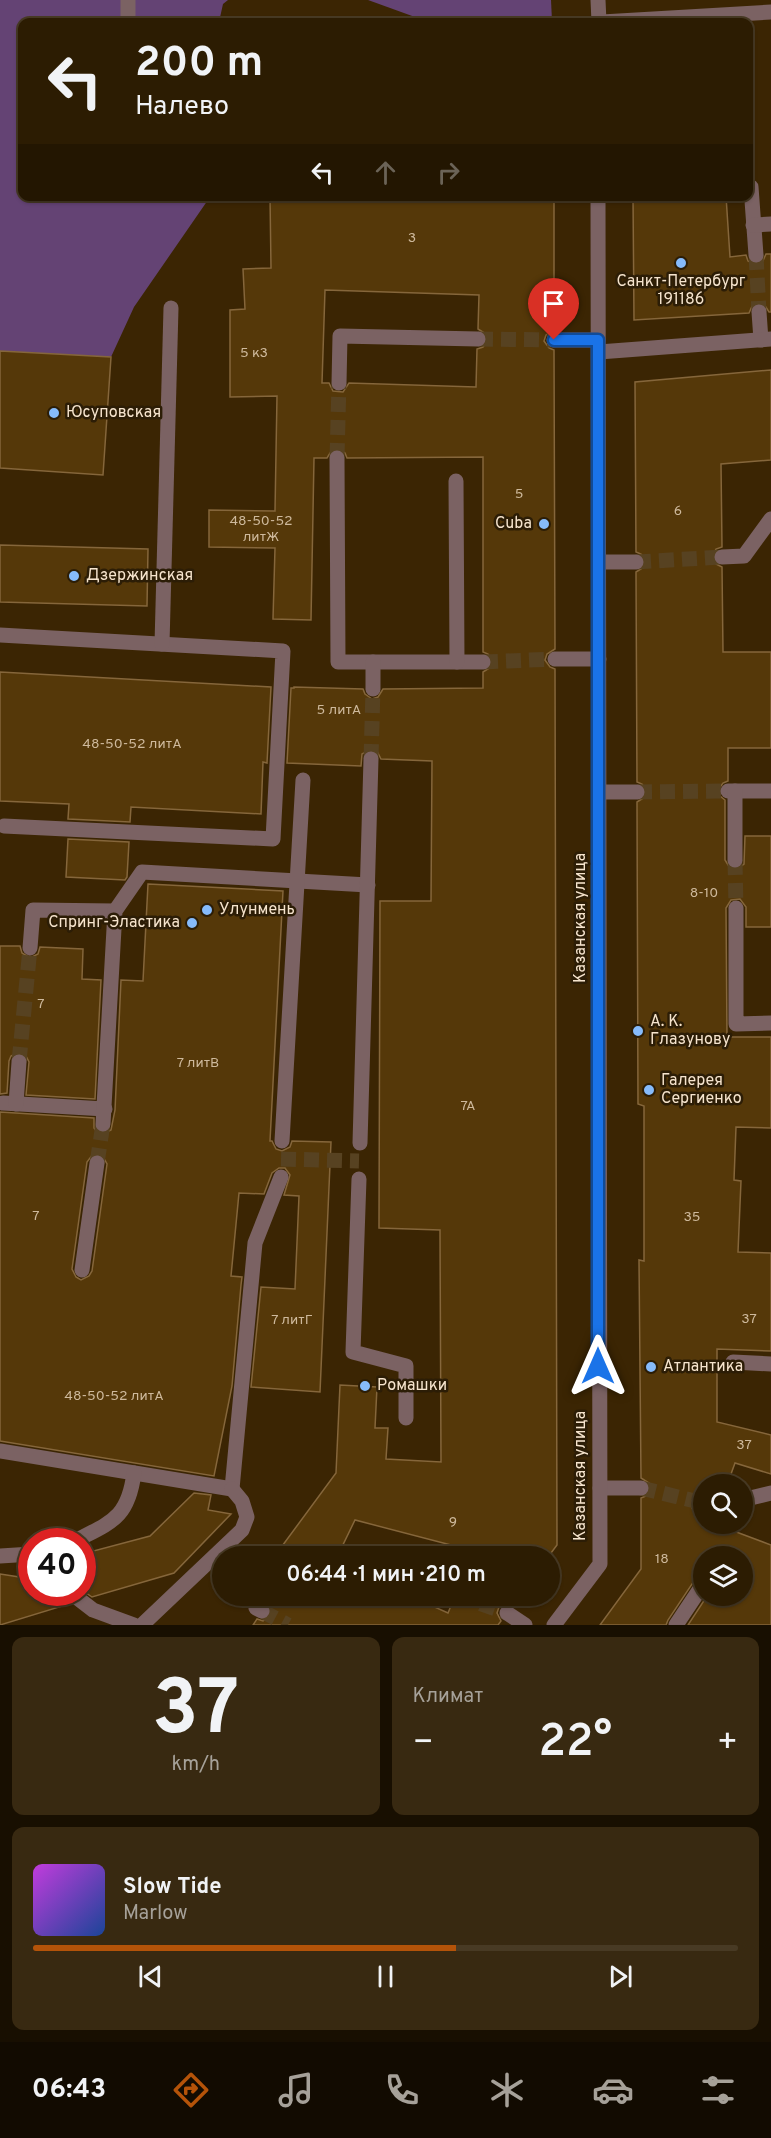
<!DOCTYPE html>
<html lang="ru">
<meta charset="utf-8">
<style>
body{margin:0;font-family:Overpass,sans-serif;background:#382911;color:#f1f3f6;height:100vh;display:flex;flex-direction:column;font-size:22px;white-space:nowrap}
*{box-sizing:border-box;margin:0}
p{font-size:20px;color:#a6a199}
.icon{flex:none;width:33px;height:33px;fill:none;stroke:currentColor;stroke-width:2;stroke-linecap:round;stroke-linejoin:round}
.map{position:relative;height:1625px;overflow:hidden}
.sheet{display:flex;flex-direction:column;gap:12px;padding:12px;background:#180f01;flex:1}
.sheet>*{flex:none}
.guide{position:absolute;left:18px;top:18px;width:735px;height:183px;border-radius:12px;box-shadow:0 2px 4px #0004,0 0 0 2px #483a24;background:#2c1c02;color:#f1f3f6;overflow:hidden}
.buttons{position:absolute;left:693px;top:1474px;display:grid;gap:12px}
.buttons a{display:grid;place-items:center;width:60px;height:60px;border-radius:50%;background:#2c1c02;box-shadow:0 2px 4px #0004,0 0 0 2px #483a24;font-size:30px}
.speed{position:absolute;left:18px;top:1528px;display:flex;gap:12px;font-size:30px;font-weight:700;text-align:center}
.speed>*{display:grid;place-content:center;width:78px;height:78px;border-radius:50%;background:#2c1c02;box-shadow:0 2px 4px #0004,0 0 0 2px #483a24;line-height:1}
.speed .limit{border:9px solid #d22;background:#fff;color:#111}
.pin{position:absolute;display:grid;place-items:center;width:51px;height:51px;color:#fff;margin:-62px -26px;border-radius:50% 50% 50% 0;rotate:-45deg;box-shadow:0 0 6px #0007}
.pin .icon{rotate:45deg}
.me{position:absolute;width:66px;margin:-33px;rotate:0deg;stroke-linejoin:round;filter:drop-shadow(0 0 4px #0008)}
.turn{display:flex;align-items:center;gap:21px;height:126px;padding:0 18px;font-size:27px}
.turn .icon{width:78px;height:78px;stroke-width:2.5}
.turn b{display:block;font-size:42px;line-height:51px}
.lanes{display:flex;align-items:center;height:57px;padding:0 18px;background:#0003;justify-content:center;gap:30px;direction:ltr}
.lanes .off{opacity:.35}
.big{font-size:45px;font-weight:600;line-height:1.1}
.sheet .tile{flex:1;display:flex;flex-direction:column;justify-content:center;gap:9px;min-width:0;padding:0 21px;border-radius:12px;background:#382911}
.sheet .dial{align-items:center;gap:0}
.dial b{font-size:78px;line-height:1}
.song{display:flex;align-items:center;gap:18px}
.cover{width:72px;height:72px;border-radius:9px;background:linear-gradient(135deg,hsl(290 70% 55%),hsl(220 70% 35%))}
.played{height:6px;border-radius:3px;background:linear-gradient(90deg,#b45309 60%,#483a24 60%)}
.keys{display:flex;justify-content:space-around;direction:ltr}
.heat{display:flex;justify-content:space-between;align-items:center;font-size:33px;direction:ltr}
.sheet .tiles{flex:1;display:grid;gap:12px;grid-template-columns:1fr 1fr}
.tile:last-child{grid-column:span 2}
.trip{position:absolute;left:212px;top:1546px;width:348px;height:60px;border-radius:30px;background:#2c1c02;box-shadow:0 2px 4px #0004,0 0 0 2px #483a24;font-weight:600;line-height:60px;text-align:center}
.dock{display:flex;height:96px;justify-content:space-around;align-items:center;background:#120b01;color:#a6a199}
.dock .icon{width:42px;height:42px}
.dock .current{color:#b45309}
.dock b{font-size:27px;color:#f1f3f6}
.map>svg:first-child{display:block}
.green{fill:#644374}
.building{fill:#553809;stroke:#85663b;stroke-width:1.5;fill-rule:evenodd}
.lines{fill:none;stroke-linecap:round;stroke-linejoin:round}
.minor-tunnel{stroke:#574221;stroke-width:15;stroke-dasharray:15 8;stroke-linecap:butt}
.minor{stroke:#7b6263;stroke-width:15}
.route-casing{stroke:#114b97;stroke-width:15}
.route{stroke:#1a73e8;stroke-width:10}
.poi-dot{fill:#86bbfb;stroke:#2c1d06;stroke-width:2}
.labels{text-anchor:middle;dominant-baseline:central;stroke-width:5;stroke-linejoin:round;paint-order:stroke}
.number-label{font-size:14px;fill:#ceb99c}
.poi-label{font-size:16px;fill:#f6e4cd;stroke:#2c1d06;text-anchor:start}
.street-label{font-size:16px;fill:#f6e4cd;stroke:#2c1d06}
</style>
<div class="map">
<svg width="771" height="1625" viewBox="0 0 771 1625">
<rect width="100%" height="100%" fill="#3b2503"/>
<g class="green">
<polygon points="0,0 228,0 223,4 219,22 22,22 22,196 210,197 134,307 111,357 0,351"/>
<polygon points="368,0 551,0 552,21 518,22 426,21"/>
</g>
<g class="building">
<path d="M 270,196 L 554,196 L 554,330 L 546,335 L 544,341 L 549,348 L 554,350 L 555,649 L 547,654 L 545,660 L 550,667 L 555,669 L 557,1545 L 548,1557 L 471,1557 L 474,1551 L 355,1520 L 337,1557 L 274,1557 L 336,1473 L 340,1385 L 377,1387 L 375,1428 L 388,1428 L 386,1459 L 441,1462 L 440,1230 L 379,1228 L 380,901 L 431,901 L 432,761 L 381,759 L 377,751 L 371,749 L 362,754 L 361,766 L 287,763 L 291,688 L 294,688 L 294,687 L 363,689 L 365,694 L 372,699 L 378,697 L 383,689 L 483,688 L 483,672 L 491,667 L 493,661 L 488,654 L 483,652 L 483,457 L 347,458 L 345,453 L 338,448 L 332,450 L 327,458 L 314,458 L 311,620 L 273,619 L 275,548 L 209,547 L 209,510 L 275,511 L 277,396 L 230,397 L 230,310 L 245,309 L 243,269 L 271,268 ZM 325,290 L 479,295 L 478,329 L 486,334 L 488,340 L 483,347 L 477,349 L 476,387 L 349,383 L 343,392 L 333,391 L 329,383 L 322,383 Z"/>
<polygon points="633,196 726,196 730,257 746,255 748,261 756,265 762,263 766,254 771,254 771,312 769,312 764,304 759,302 753,304 749,313 634,320"/>
<polygon points="0,351 111,357 103,475 0,468"/>
<polygon points="771,370 771,460 721,464 722,547 716,549 712,557 714,563 722,567 723,652 771,652 771,748 728,748 728,781 723,783 718,790 720,796 725,800 725,860 730,868 736,870 744,864 745,836 771,836 771,927 746,927 746,907 740,899 731,900 726,908 727,1037 771,1037 771,1128 736,1127 734,1180 741,1181 738,1252 771,1253 771,1351 717,1349 717,1422 771,1435 771,1474 735,1463 727,1485 704,1485 704,1493 695,1493 689,1501 693,1510 704,1513 704,1524 715,1524 771,1545 771,1625 688,1625 707,1596 742,1596 742,1557 704,1557 704,1573 696,1578 668,1620 666,1625 600,1625 641,1569 641,1498 646,1496 651,1489 649,1483 641,1478 639,1260 644,1261 644,1106 638,1104 637,802 645,797 647,791 642,784 637,782 636,572 644,567 646,561 641,554 636,552 635,382"/>
<polygon points="0,545 148,549 147,606 0,602"/>
<polygon points="0,672 271,687 267,763 263,762 261,814 131,807 130,822 68,819 69,804 0,801"/>
<polygon points="68,839 129,842 127,877 125,880 66,877"/>
<path d="M 148,884 L 283,891 L 270,1141 L 272,1141 L 276,1149 L 282,1151 L 290,1147 L 292,1141 L 331,1142 L 320,1392 L 251,1387 L 261,1287 L 295,1289 L 299,1196 L 284,1195 L 290,1175 L 285,1168 L 279,1168 L 272,1173 L 264,1194 L 239,1193 L 231,1276 L 242,1277 L 241,1285 L 232,1386 L 214,1476 L 0,1441 L 0,1112 L 94,1118 L 94,1128 L 97,1132 L 103,1134 L 111,1130 L 115,1110 L 121,980 L 143,981 ZM 93,1154 L 102,1155 L 107,1164 L 92,1271 L 89,1276 L 81,1280 L 76,1277 L 72,1269 L 87,1162 Z"/>
<polygon points="0,946 20,946 22,953 30,958 38,954 40,947 83,949 82,979 101,980 95,1099 26,1095 29,1062 25,1054 19,1052 11,1056 9,1061 7,1093 0,1094"/>
<polygon points="194,1493 211,1495 208,1510 231,1514 174,1573 92,1597 82,1590 82,1554 150,1536"/>
<polygon points="0,1574 32,1579 32,1593 61,1593 62,1597 69,1604 0,1625"/>
<polygon points="272,1596 410,1596 448,1613 455,1596 519,1596 513,1605 507,1603 499,1607 497,1613 501,1621 498,1625 253,1625 257,1619 263,1621 270,1616 272,1610 268,1603"/>
</g>
<g class="lines">
<g class="minor-tunnel">
<polyline points="756,255 759,312"/>
<polyline points="478,339 554,340"/>
<polyline points="337,458 339,383"/>
<polyline points="636,562 722,557"/>
<polyline points="483,662 555,659"/>
<polyline points="371,759 373,689"/>
<polyline points="637,792 728,791"/>
<polyline points="735,860 736,908"/>
<polyline points="19,1062 30,948"/>
<polyline points="281,1159 359,1161"/>
<polyline points="97,1163 103,1124"/>
<polyline points="641,1488 699,1502"/>
<polyline points="459,1596 507,1613"/>
<polyline points="262,1611 288,1625"/>
</g>
<g class="minor">
<polyline points="128,0 128,22"/>
<polyline points="598,0 599,22"/>
<polyline points="602,22 771,12"/>
<polyline points="751,187 756,255"/>
<polyline points="753,225 771,224"/>
<polyline points="759,312 761,340"/>
<polyline points="554,340 598,340"/>
<polyline points="599,352 771,339"/>
<polyline points="339,383 340,336 478,339"/>
<polyline points="337,458 338,662 483,662"/>
<polyline points="456,481 457,662"/>
<polyline points="722,557 744,556 771,519"/>
<polyline points="599,562 636,562"/>
<polyline points="0,635 283,651 273,839 4,826"/>
<polyline points="162,644 171,308"/>
<polyline points="555,659 599,659"/>
<polyline points="373,689 373,662"/>
<polyline points="728,791 771,791"/>
<polyline points="735,791 735,860"/>
<polyline points="599,792 637,792"/>
<polyline points="736,908 736,1024 771,1023"/>
<polyline points="30,948 33,910 115,911"/>
<polyline points="3,1103 105,1109"/>
<polyline points="16,1104 19,1062"/>
<polyline points="103,1124 115,911 142,872 368,885"/>
<polyline points="282,1141 303,780"/>
<polyline points="360,1143 371,759"/>
<polyline points="359,1179 353,1352 406,1366 406,1418"/>
<polyline points="82,1270 97,1163"/>
<polyline points="733,1362 771,1364"/>
<polyline points="0,1451 232,1489 255,1243 281,1177"/>
<polyline points="600,1488 641,1488"/>
<polyline points="742,1500 771,1493"/>
<polyline points="699,1502 704,1503"/>
<path d="M 73,1542 C 111,1522 128,1519 134,1473"/>
<polyline points="0,1556 32,1554"/>
<polyline points="71,1593 93,1610 134,1625"/>
<polyline points="256,1608 262,1611"/>
<polyline points="507,1613 525,1625"/>
<polyline points="142,1625 242,1530 247,1517 242,1501 232,1489"/>
<polyline points="554,1625 600,1564 598,196"/>
<polyline points="676,1625 704,1583"/>
</g>
</g>
<g class="lines">
<g class="route-casing">
<polyline id="route" points="554,340 598,340 598,1366"/>
</g>
<use href="#route" class="route"/>
</g>
<g class="poi-dot">
<circle cx="681" cy="263" r="6"/>
<circle cx="54" cy="413" r="6"/>
<circle cx="544" cy="524" r="6"/>
<circle cx="74" cy="576" r="6"/>
<circle cx="207" cy="910" r="6"/>
<circle cx="192" cy="923" r="6"/>
<circle cx="638" cy="1031" r="6"/>
<circle cx="649" cy="1090" r="6"/>
<circle cx="651" cy="1367" r="6"/>
<circle cx="365" cy="1386" r="6"/>
</g>
<g class="labels">
<g class="number-label">
<text x="412" y="238">3</text>
<text x="254" y="353">5 к3</text>
<text x="519" y="494">5</text>
<text x="678" y="511">6</text>
<text x="261" y="521">48-50-52<tspan x="261" dy="16">литЖ</tspan></text>
<text x="339" y="710">5 литА</text>
<text x="132" y="744">48-50-52 литА</text>
<text x="704" y="893">8-10</text>
<text x="41" y="1004">7</text>
<text x="198" y="1063">7 литВ</text>
<text x="468" y="1106">7А</text>
<text x="36" y="1216">7</text>
<text x="692" y="1217">35</text>
<text x="749" y="1319">37</text>
<text x="292" y="1320">7 литГ</text>
<text x="114" y="1396">48-50-52 литА</text>
<text x="744" y="1445">37</text>
<text x="453" y="1522">9</text>
<text x="662" y="1559">18</text>
</g>
<g class="poi-label">
<text x="681" y="282" text-anchor="middle">Санкт-Петербург<tspan x="681" dy="18">191186</tspan></text>
<text x="66" y="413">Юсуповская</text>
<text x="532" y="524" text-anchor="end">Cuba</text>
<text x="86" y="576">Дзержинская</text>
<text x="219" y="910">Улунмень</text>
<text x="180" y="923" text-anchor="end">Спринг-Эластика</text>
<text x="650" y="1022">А. К.<tspan x="650" dy="18">Глазунову</tspan></text>
<text x="661" y="1081">Галерея<tspan x="661" dy="18">Сергиенко</tspan></text>
<text x="663" y="1367">Атлантика</text>
<text x="377" y="1386">Ромашки</text>
</g>
<g class="street-label">
<text transform="translate(581 918) rotate(-90)">Казанская улица</text>
<text transform="translate(581 1476) rotate(-90)">Казанская улица</text>
</g>
</g>
</svg>
<div class="buttons">
<a><svg class="icon" aria-label="search" viewBox="0 0 24 24"><circle cx="10" cy="10" r="6"/><path d="M15 15l6 6"/></svg></a>
<a><svg class="icon" aria-label="layers" viewBox="0 0 24 24"><path d="M12 4l9 5-9 5-9-5zM3 14l9 5 9-5"/></svg></a>
</div>
<div class="speed"><div class="limit">40</div></div>
<div class="pin" style="left:554px;top:340px;background:#d93025"><svg class="icon" aria-label="arrive" viewBox="0 0 24 24"><path d="M6 21V4h12l-3 4 3 4H6"/></svg></div>
<svg class="me" style="left:598px;top:1366px" viewBox="-20 -20 40 40"><path d="M0-17L14 15 0 8-14 15z" fill="#1a73e8" stroke="#fff" stroke-width="4"/></svg>
<div class="trip">06:44 · 1 мин · 210 m</div>
<div class="guide">
<div class="turn"><svg class="icon" aria-label="left" viewBox="0 0 24 24"><path d="M17 20v-9H6M10 6l-5 5 5 5"/></svg><div><b>200 m</b>Налево</div></div>
<div class="lanes"><svg class="icon" aria-label="left" viewBox="0 0 24 24"><path d="M17 20v-9H6M10 6l-5 5 5 5"/></svg><svg class="icon off" aria-label="ahead" viewBox="0 0 24 24"><path d="M12 20V5M6 11l6-6 6 6"/></svg><svg class="icon off" aria-label="right" viewBox="0 0 24 24"><path d="M7 20v-9h11M14 6l5 5-5 5"/></svg></div>
</div>
</div>
<section class="sheet">
<div class="tiles">
<div class="tile dial"><b>37</b><p>km/h</p></div>
<div class="tile"><p>Климат</p>
<div class="heat"><a>−</a><b class="big">22°</b><a>+</a></div>
</div>
<div class="tile">
<div class="song"><i class="cover"></i><div><b>Slow Tide</b><p>Marlow</p></div></div>
<div class="played"></div>
<div class="keys"><svg class="icon" aria-label="previous" viewBox="0 0 24 24"><path d="M18 5L8 12l10 7zM5 5v14"/></svg><svg class="icon" aria-label="pause" viewBox="0 0 24 24"><path d="M8 5v14M16 5v14"/></svg><svg class="icon" aria-label="next" viewBox="0 0 24 24"><path d="M6 5l10 7-10 7zM19 5v14"/></svg></div>
</div>
</div>
</section>
<nav class="dock">
<b>06:43</b>
<svg class="icon current" aria-label="directions" viewBox="0 0 24 24"><path d="M12 3l9 9-9 9-9-9zM9 14v-3h6M13 9l2 2-2 2"/></svg>
<svg class="icon" aria-label="music" viewBox="0 0 24 24"><path d="M9 18V5l10-2v13"/><circle cx="6" cy="18" r="3"/><circle cx="16" cy="16" r="3"/></svg>
<svg class="icon" aria-label="phone" viewBox="0 0 24 24"><path d="M5 4h4l2 5-3 2q2 4 5 5l2-3 5 2v4C11 20 4 13 5 4z"/></svg>
<svg class="icon" aria-label="climate" viewBox="0 0 24 24"><path d="M12 3v18M4 7l16 10M4 17L20 7"/></svg>
<svg class="icon" aria-label="car" viewBox="0 0 24 24"><path d="M5 17H2v-5l4-1 3-4h7l3 4 3 1v5h-3M9 17h6M6 11h13"/><circle cx="7" cy="17" r="2"/><circle cx="17" cy="17" r="2"/></svg>
<svg class="icon" aria-label="filters" viewBox="0 0 24 24"><path d="M4 7h16M4 17h16"/><circle cx="9" cy="7" r="2"/><circle cx="15" cy="17" r="2"/></svg>
</nav>
